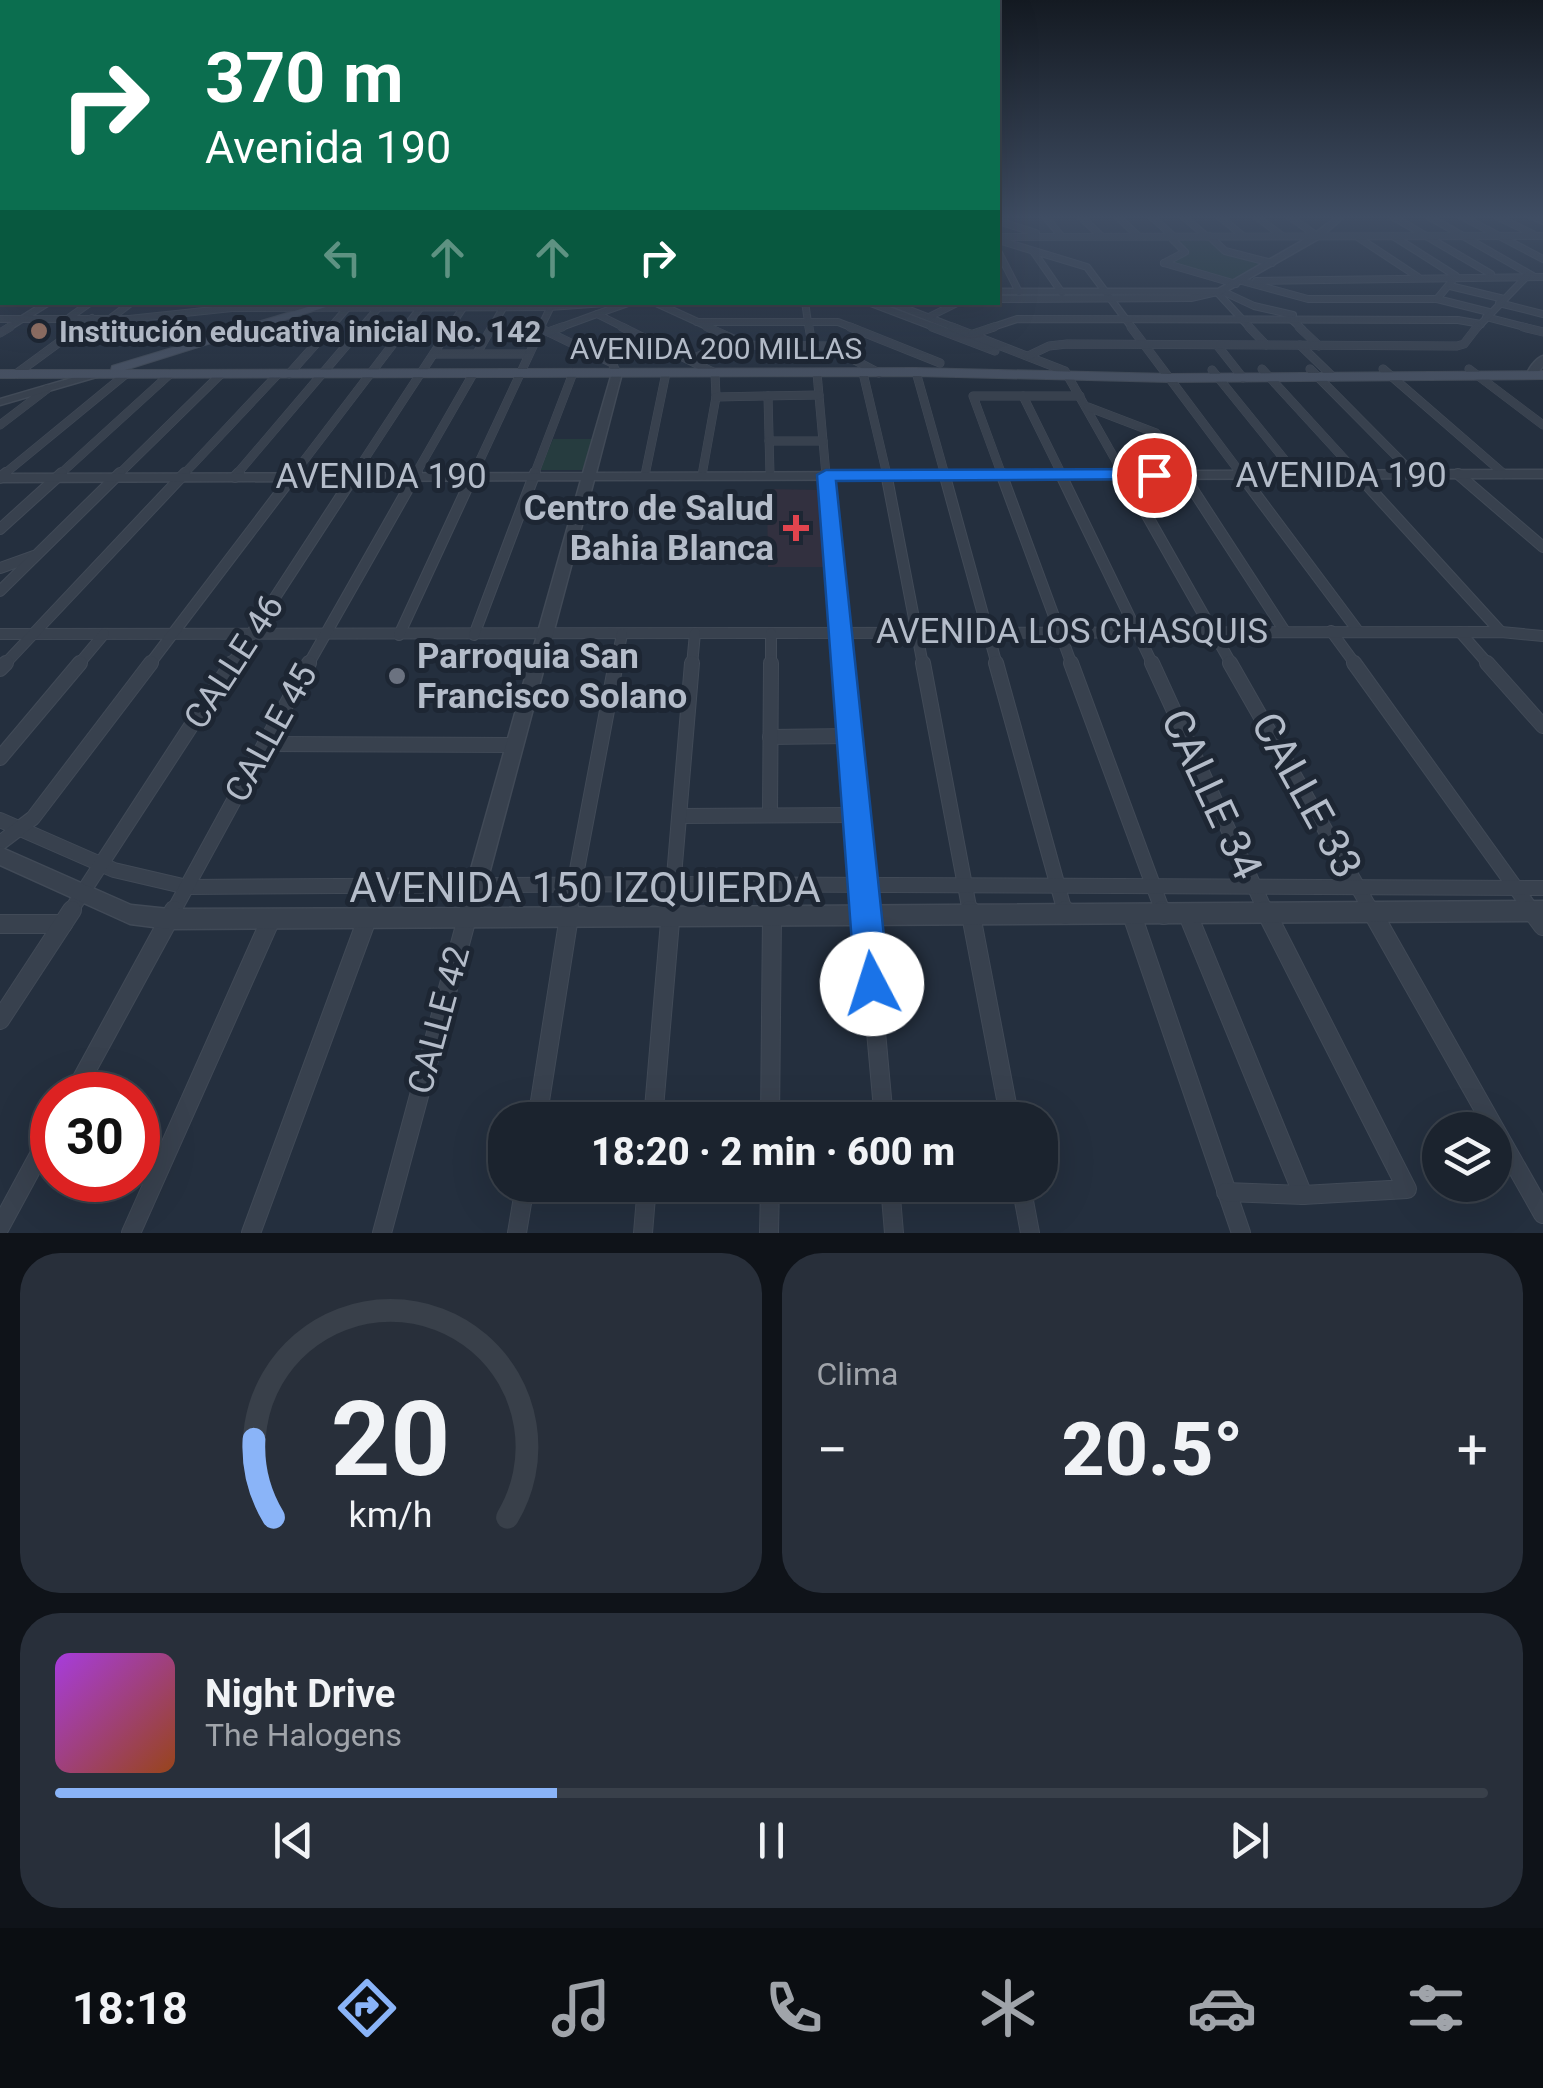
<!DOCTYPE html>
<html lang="es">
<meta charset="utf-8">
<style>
body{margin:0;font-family:Roboto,sans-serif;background:#282f3a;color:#f1f3f6;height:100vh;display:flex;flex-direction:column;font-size:38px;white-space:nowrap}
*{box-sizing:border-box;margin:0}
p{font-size:32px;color:#a0a4aa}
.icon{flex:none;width:55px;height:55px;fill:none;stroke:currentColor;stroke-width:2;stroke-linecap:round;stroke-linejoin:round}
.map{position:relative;height:1233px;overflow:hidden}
.drawer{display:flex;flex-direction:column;gap:20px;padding:20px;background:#0f1319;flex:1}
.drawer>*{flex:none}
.hud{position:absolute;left:0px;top:0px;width:1000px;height:305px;box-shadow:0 10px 40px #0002,0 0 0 2px #39404a;background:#0b6e4f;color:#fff;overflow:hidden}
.fabs{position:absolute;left:1422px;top:1112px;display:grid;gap:20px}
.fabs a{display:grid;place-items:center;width:90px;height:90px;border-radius:50%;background:#1b232e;box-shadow:0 10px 40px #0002,0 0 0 2px #39404a;font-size:50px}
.speed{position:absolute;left:30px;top:1072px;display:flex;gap:20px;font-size:50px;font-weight:700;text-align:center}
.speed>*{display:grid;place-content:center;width:130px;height:130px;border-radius:50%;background:#1b232e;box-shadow:0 10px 40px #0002,0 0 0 2px #39404a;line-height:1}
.speed .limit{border:15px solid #d22;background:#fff;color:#111}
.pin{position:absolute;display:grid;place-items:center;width:85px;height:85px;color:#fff;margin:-42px;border:5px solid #fff;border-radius:50%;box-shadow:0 2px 10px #0007}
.me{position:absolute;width:110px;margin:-55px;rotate:355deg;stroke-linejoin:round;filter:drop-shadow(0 0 8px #0008)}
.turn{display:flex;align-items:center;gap:35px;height:210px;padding:0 40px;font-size:45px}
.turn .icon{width:130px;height:130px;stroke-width:2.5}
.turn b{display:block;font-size:70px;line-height:85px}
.lanes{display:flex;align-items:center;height:95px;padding:0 40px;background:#0003;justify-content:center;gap:50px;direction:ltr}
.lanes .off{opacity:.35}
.big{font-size:75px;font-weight:800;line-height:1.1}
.drawer .card{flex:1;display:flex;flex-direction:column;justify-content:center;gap:15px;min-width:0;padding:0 35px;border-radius:40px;background:#282f3a}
.drawer .dial{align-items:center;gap:0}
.dial svg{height:260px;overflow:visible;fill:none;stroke:#39404a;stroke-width:7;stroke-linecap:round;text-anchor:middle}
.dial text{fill:#f1f3f6;stroke:none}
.song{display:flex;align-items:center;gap:30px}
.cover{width:120px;height:120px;border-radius:15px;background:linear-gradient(135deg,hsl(280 70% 55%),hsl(20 70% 35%))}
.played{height:10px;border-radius:5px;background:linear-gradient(90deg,#8ab4f8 35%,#39404a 35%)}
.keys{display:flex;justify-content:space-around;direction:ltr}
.heat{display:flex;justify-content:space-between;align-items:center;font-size:55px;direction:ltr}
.drawer .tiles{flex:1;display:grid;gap:20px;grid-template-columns:1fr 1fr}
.card:last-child{grid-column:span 2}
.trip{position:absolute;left:488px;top:1102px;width:570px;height:100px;border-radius:40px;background:#1b232e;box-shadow:0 10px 40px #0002,0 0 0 2px #39404a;font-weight:800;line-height:100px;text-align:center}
.dock{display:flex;height:160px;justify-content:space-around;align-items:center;background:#0b0e12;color:#a0a4aa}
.dock .icon{width:70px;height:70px}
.dock .selected{color:#8ab4f8}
.dock b{font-size:45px;color:#f1f3f6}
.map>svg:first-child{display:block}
.medical{fill:#32303f}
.green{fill:#263c3f}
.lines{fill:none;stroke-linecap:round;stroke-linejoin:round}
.minor-far4-casing{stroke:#414a57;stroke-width:8}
.minor-far3-casing{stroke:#414a57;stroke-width:9}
.minor-far2-casing{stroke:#414a57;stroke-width:12}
.minor-far1-casing{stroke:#414a57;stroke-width:16}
.minor-casing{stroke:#414a57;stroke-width:20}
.tertiary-casing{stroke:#414a57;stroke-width:3}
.secondary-casing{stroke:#414a57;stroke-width:2}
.minor-far4{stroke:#38414e;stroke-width:6}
.minor-far3{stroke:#38414e;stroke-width:8}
.minor-far2{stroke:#38414e;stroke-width:10}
.minor-far1{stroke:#38414e;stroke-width:14}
.minor{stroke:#38414e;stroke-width:18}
.tertiary{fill:#38414e;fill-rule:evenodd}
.secondary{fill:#465061;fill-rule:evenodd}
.route{fill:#1a73e8;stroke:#114b97;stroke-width:2.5}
.education-dot{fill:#8d6e63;stroke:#1d2633;stroke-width:4}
.health-dot{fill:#e0444e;stroke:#1d2633;stroke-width:4}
.worship-dot{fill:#6b7280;stroke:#1d2633;stroke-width:4}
.labels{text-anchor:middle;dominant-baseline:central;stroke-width:10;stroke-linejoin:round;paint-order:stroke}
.far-poi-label{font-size:30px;font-weight:bold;fill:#b4bcc9;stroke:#1d2633;text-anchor:start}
.far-street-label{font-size:30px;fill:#b4bcc9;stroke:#1d2633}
.street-label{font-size:35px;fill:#b4bcc9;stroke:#1d2633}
.poi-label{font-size:35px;font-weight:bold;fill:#b4bcc9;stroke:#1d2633;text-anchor:end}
.near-street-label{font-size:42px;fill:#b4bcc9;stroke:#1d2633}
</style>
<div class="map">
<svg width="1543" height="1233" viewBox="0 0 1543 1233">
<rect width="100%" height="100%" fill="#242f3e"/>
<polygon class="medical" points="767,489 822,490 826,567 768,567"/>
<g class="green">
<polygon points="1173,237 1208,237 1224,252 1264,262 1233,281 1167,264 1188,251"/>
<polygon points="553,439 592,439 583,470 540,470"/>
</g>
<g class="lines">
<g class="minor-far4-casing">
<g id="minor-far4">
<polyline points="1045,216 1061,236"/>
<polyline points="1080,216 1101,236"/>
<polyline points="1117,216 1138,236"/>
<polyline points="1151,216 1173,236"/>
<polyline points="1183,216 1206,236"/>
<polyline points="1219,216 1243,236"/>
<polyline points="1256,216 1282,236"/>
<polyline points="1289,216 1317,236"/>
<polyline points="1392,216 1491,274"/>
<polyline points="1428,216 1533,276"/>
<polyline points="1461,216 1543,259"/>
<polyline points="1496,216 1533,234"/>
<polyline points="1532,216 1543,221"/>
<polyline points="998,221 1036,233"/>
<polyline points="1209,236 1225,251 1272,263"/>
<polyline points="1002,237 1543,236"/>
<polyline points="1359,238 1418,277"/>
<polyline points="998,240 1087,267 1133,329"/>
<polyline points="998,251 1019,292"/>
<polyline points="1033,251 1062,293"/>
<polyline points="1164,263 1236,284"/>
<polyline points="1164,263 1185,252 1173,240"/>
<polyline points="1242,281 1308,299 1437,299 1456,276 1393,236"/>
<polyline points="1256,281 1543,277"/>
<polyline points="1450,286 1504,299"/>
<polyline points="1222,291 1254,306 1293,315"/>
<polyline points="998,299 1191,298 1217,292 1251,329"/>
<polyline points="1437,299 1489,312"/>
<polyline points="654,302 713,329"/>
<polyline points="805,302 809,329"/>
<polyline points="868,302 939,329"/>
<polyline points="889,302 958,329"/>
<polyline points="1499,303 1543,314"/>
<polyline points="70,317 91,302"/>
<polyline points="929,317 959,302"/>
<polyline points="1486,317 1532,329"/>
<polyline points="111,318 132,302"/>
<polyline points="0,319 129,319 232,308 550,307 619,302"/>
<polyline points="1292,320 1302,329"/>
<polyline points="697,322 838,322 856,329"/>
<polyline points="6,329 49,302"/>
<polyline points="77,329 92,318"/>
<polyline points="329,329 349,306"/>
<polyline points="360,329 380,306"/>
<polyline points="404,329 425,302"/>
<polyline points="449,329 467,302"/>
<polyline points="491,329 503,308"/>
<polyline points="540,329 553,302"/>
<polyline points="556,329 597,314"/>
<polyline points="627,329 597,314 631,302"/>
<polyline points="987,329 1017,319 1458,320 1481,324"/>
<polyline points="1476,329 1527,276"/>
</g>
</g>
<g class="minor-far3-casing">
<g id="minor-far3">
<polyline points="622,327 715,373 716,397 702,475"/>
<polyline points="707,327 747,345 828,346 879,373"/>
<polyline points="809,327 812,345"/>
<polyline points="850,327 940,363"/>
<polyline points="932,327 995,351"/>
<polyline points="952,327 1065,371 1124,475"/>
<polyline points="1131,327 1242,475"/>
<polyline points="1249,327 1266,345"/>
<polyline points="1299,327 1319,346"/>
<polyline points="1523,327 1543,332"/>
<polyline points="540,328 612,363 617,373"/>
<polyline points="548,332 562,327"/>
<polyline points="0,333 10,327"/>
<polyline points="973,334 994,327"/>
<polyline points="1217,345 1243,378"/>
<polyline points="1300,345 1333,377"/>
<polyline points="477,353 492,327"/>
<polyline points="434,354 528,354"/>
<polyline points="1028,356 1049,346 1067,344 1457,346 1464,344 1477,327"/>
<polyline points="692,359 734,340"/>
<polyline points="1262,369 1359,475"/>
<polyline points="1310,369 1414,474"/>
<polyline points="1383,369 1504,474"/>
<polyline points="1469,369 1543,425"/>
<polyline points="1212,370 1297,475"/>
<polyline points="916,372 945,475"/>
<polyline points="817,373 826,475"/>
<polyline points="863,373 887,475"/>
<polyline points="16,374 80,327"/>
<polyline points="289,374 331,327"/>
<polyline points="768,396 770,475"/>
<polyline points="1023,396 1062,475"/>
<polyline points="716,397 819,395"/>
<polyline points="1088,407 1156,433 1183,475"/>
<polyline points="0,425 47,389"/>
<polyline points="769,441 823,441"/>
<polyline points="3,475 126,374"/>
<polyline points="59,475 170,374"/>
<polyline points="118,475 221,374"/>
<polyline points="183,475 278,374"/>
<polyline points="236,475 362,327"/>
<polyline points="293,475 406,327"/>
<polyline points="354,475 451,327"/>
<polyline points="415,475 473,374"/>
<polyline points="473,475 542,327"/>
<polyline points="534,475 573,373"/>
<polyline points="645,475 666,373"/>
<polyline points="1002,475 973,396 1080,396"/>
</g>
</g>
<g class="minor-far2-casing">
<g id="minor-far2">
<polyline points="826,473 843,665"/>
<polyline points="886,473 923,665"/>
<polyline points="944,473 997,665"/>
<polyline points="1001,473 1072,665"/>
<polyline points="1060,473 1153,665"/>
<polyline points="1123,473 1232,665"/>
<polyline points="1182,473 1284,630"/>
<polyline points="1240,473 1358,631"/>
<polyline points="1356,473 1501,632"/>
<polyline points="1458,474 1543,547"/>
<polyline points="235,477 239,473"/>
<polyline points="0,478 6,473"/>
<polyline points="0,529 62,473"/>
<polyline points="0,568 34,556"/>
<polyline points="0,591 120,473"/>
<polyline points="1331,631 1356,665"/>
<polyline points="1460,632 1489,665"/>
<polyline points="0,634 1501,632 1543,636"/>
<polyline points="399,635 474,473"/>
<polyline points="474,635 535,473"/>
<polyline points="4,665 185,473"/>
<polyline points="78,665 104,634"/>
<polyline points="149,665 295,473"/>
<polyline points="231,665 356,473"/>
<polyline points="308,665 417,473"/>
<polyline points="616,665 622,634"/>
<polyline points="692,665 695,633"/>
<polyline points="771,665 771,633"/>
</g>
</g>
<g class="minor-far1-casing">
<g id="minor-far1">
<polyline points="843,663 865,912"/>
<polyline points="923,663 970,912"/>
<polyline points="996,663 1065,912"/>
<polyline points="1071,663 1163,912"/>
<polyline points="1152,663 1266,912"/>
<polyline points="1230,663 1372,912"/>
<polyline points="1354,663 1533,912"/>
<polyline points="1487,663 1543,726"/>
<polyline points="0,669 6,663"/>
<polyline points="770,737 850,736"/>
<polyline points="265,744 511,745"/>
<polyline points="0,758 80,663"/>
<polyline points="770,815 771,663"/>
<polyline points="680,816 857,815"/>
<polyline points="0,820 114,870 187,887 674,884 1543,888"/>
<polyline points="0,843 33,818 151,663"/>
<polyline points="70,912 232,663"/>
<polyline points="173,912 309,663"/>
<polyline points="569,912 616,663"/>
<polyline points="671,912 692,663"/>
</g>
</g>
<g class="minor-casing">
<g id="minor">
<polyline points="865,910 884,1120"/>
<polyline points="970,910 1010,1120"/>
<polyline points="1065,910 1066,915"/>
<polyline points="1162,910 1164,915"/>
<polyline points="1371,910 1543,1214"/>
<polyline points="1531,910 1543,926"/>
<polyline points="1132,915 1241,1233"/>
<polyline points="1188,915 1303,1195"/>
<polyline points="0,924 63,924"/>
<polyline points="0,1020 72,910"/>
<polyline points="73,1095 174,910"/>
<polyline points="537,1120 570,910"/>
<polyline points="653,1120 671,910"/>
<polyline points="770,1120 772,915"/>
<polyline points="890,1185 894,1233"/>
<polyline points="1021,1185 1030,1233"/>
<polyline points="1226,1192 1303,1195 1407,1189 1265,910"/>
<polyline points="0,1227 52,1131"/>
<polyline points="131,1233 271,919"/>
<polyline points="251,1233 367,919"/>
<polyline points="382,1233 467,918"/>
<polyline points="517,1233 525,1185"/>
<polyline points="643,1233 647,1185"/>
<polyline points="769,1233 770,1185"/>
</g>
</g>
<g class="tertiary-casing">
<g id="tertiary">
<polygon points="1337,216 1345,216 1320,238 1220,295 998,294 998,289 1218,289 1314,234"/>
<path d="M 1543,356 L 1543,366 L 1535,377 L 1527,377 C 1526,371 1536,358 1543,356 Z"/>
<polygon points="617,370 622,373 596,473 1543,470 1543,478 594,480 480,908 1543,901 1543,921 169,929 130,924 0,865 0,847 131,905 169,909 460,908 581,480 0,482 0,474 583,473 612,373"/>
<polygon points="96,371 100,372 100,376 0,405 0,399"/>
</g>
</g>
<g class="secondary-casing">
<polygon id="secondary" points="324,302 342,302 125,370 916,368 1170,374 1543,371 1543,379 1170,382 916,376 0,378 0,370 111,370 112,366"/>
</g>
<use href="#minor-far4" class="minor-far4"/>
<use href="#minor-far3" class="minor-far3"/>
<use href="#minor-far2" class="minor-far2"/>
<use href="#minor-far1" class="minor-far1"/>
<use href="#minor" class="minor"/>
<use href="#tertiary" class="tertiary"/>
<use href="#secondary" class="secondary"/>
</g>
<linearGradient id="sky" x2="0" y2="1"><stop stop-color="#141a22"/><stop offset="0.56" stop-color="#3f4d63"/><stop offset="1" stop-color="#3f4d63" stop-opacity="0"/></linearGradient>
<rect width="1543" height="388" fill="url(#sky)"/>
<polygon class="route" points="1154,469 1161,471 1161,479 836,481 889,984 884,996 872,1001 860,996 855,984 817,475 826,470"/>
<circle class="education-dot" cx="39" cy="331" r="10"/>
<path class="health-dot" d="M791 513h10v10h10v10h-10v10h-10v-10h-10v-10h10z"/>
<circle class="worship-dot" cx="397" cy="676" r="10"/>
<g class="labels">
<g class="far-poi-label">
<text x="59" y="331">Institución educativa inicial No. 142</text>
</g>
<g class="far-street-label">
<text x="716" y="348">AVENIDA 200 MILLAS</text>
</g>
<g class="street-label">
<text x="1341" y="475">AVENIDA 190</text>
<text x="381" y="476">AVENIDA 190</text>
<text x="1072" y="631">AVENIDA LOS CHASQUIS</text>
<text transform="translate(234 662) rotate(-57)">CALLE 46</text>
<text transform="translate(271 733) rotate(-61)">CALLE 45</text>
<text transform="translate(439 1020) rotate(-75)">CALLE 42</text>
</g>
<g class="poi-label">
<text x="774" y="508">Centro de Salud<tspan x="774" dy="40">Bahia Blanca</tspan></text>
<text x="417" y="656" text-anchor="start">Parroquia San<tspan x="417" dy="40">Francisco Solano</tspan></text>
</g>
<g class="near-street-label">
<text transform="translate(1212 794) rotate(65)">CALLE 34</text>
<text transform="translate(1307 795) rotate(61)">CALLE 33</text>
<text x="585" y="887">AVENIDA 150 IZQUIERDA</text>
</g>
</g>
</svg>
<div class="fabs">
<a><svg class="icon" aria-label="layers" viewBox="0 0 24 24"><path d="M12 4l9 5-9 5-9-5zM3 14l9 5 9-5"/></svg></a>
</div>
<div class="speed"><div class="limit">30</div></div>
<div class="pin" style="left:1154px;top:475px;background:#d93025"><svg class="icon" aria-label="arrive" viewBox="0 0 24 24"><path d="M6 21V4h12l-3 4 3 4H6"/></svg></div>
<svg class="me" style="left:872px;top:984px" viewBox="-20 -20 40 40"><circle r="19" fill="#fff"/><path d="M0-13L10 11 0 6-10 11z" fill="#1a73e8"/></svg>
<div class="trip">18:20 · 2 min · 600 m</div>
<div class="hud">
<div class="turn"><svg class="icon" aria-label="right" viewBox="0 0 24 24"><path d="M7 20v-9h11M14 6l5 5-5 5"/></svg><div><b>370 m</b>Avenida 190</div></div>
<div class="lanes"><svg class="icon off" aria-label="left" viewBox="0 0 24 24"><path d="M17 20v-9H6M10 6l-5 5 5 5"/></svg><svg class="icon off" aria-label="ahead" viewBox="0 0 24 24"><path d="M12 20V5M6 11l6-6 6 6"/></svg><svg class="icon off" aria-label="ahead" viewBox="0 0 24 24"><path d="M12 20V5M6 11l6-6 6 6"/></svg><svg class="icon" aria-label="right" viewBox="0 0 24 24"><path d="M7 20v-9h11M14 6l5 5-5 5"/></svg></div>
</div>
</div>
<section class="drawer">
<div class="tiles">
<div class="card dial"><svg viewBox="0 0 100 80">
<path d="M14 69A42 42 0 1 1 86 69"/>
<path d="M14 69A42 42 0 0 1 8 45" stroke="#8ab4f8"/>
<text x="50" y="56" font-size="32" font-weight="700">20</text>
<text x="50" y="72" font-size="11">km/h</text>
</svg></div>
<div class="card"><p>Clima</p>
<div class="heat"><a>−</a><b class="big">20.5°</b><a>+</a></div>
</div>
<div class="card">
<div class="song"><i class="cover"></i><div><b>Night Drive</b><p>The Halogens</p></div></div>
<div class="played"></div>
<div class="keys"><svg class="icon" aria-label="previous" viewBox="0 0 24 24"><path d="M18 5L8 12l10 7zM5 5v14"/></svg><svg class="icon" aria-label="pause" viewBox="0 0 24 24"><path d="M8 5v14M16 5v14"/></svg><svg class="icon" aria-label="next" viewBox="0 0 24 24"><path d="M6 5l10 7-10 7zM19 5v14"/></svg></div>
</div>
</div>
</section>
<nav class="dock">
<b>18:18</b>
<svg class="icon selected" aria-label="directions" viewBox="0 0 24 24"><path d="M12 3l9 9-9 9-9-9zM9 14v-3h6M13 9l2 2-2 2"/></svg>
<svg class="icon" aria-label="music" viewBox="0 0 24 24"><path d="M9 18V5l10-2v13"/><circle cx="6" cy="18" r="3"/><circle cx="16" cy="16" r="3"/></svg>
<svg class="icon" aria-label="phone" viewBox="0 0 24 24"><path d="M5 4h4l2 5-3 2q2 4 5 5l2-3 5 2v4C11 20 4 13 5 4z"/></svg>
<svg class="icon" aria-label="climate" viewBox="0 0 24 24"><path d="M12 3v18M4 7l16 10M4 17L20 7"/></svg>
<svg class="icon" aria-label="car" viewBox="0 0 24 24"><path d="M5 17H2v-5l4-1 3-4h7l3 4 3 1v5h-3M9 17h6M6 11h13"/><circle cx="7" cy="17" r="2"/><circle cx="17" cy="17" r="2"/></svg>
<svg class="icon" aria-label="filters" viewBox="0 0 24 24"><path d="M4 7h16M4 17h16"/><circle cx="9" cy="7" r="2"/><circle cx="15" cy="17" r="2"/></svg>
</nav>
